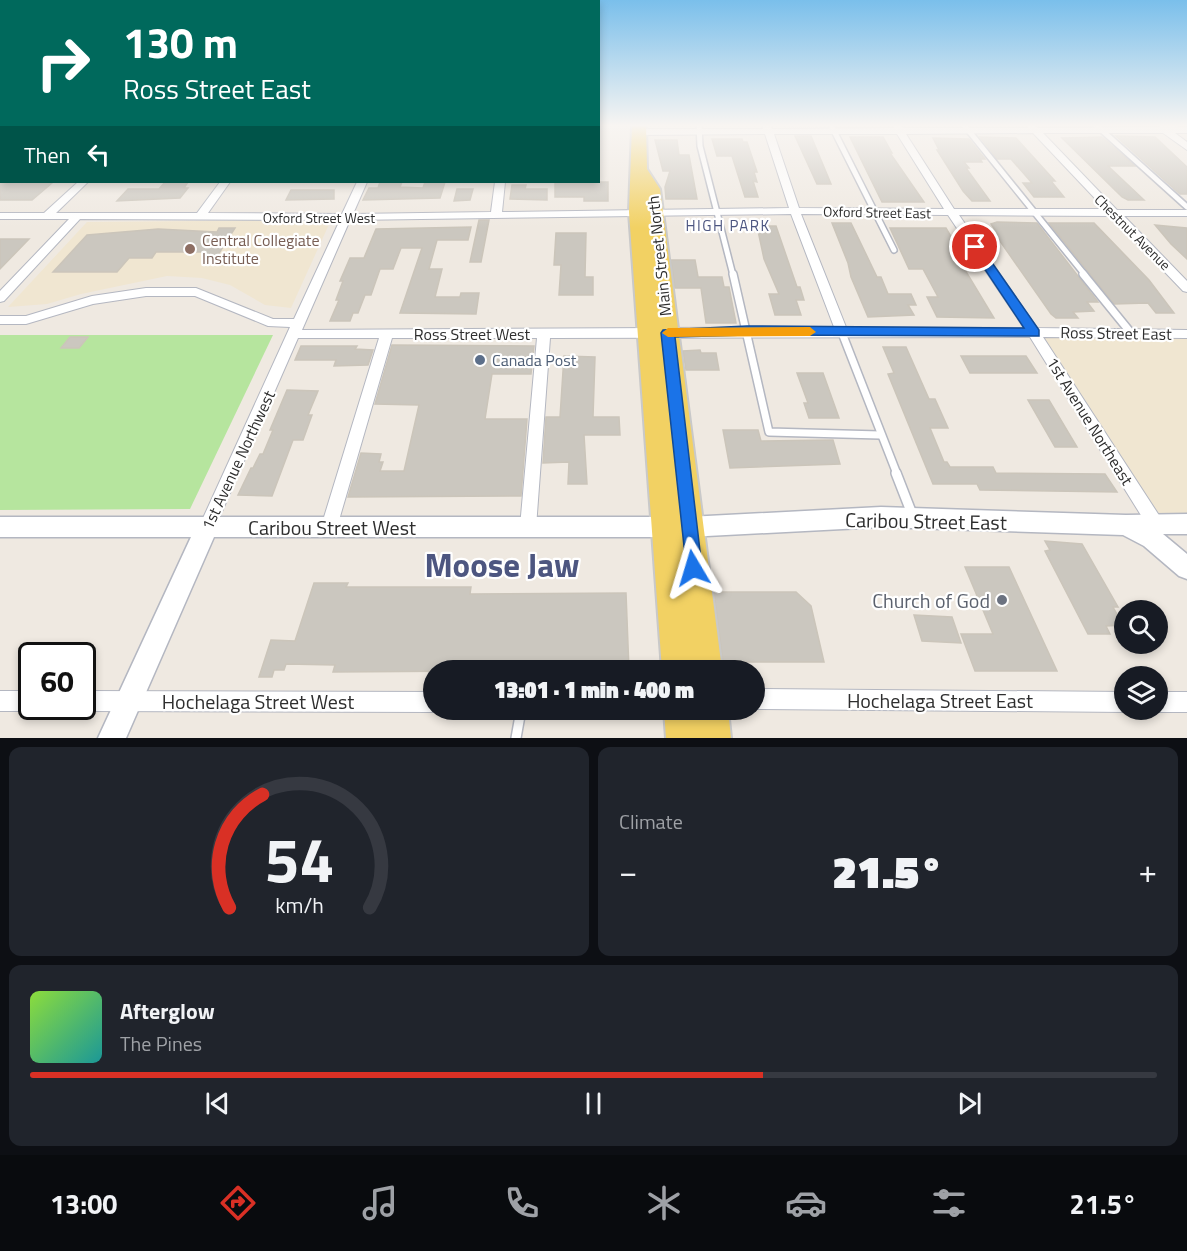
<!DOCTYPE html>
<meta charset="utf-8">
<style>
body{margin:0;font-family:"Titillium Web",sans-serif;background:#20242c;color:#f1f3f6;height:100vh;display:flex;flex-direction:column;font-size:22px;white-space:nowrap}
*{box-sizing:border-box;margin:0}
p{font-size:20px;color:#9ea1a6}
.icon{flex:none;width:33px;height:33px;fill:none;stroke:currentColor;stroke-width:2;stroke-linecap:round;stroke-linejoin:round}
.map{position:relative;height:738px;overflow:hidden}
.drawer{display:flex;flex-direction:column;gap:9px;padding:9px;background:#0d0f14;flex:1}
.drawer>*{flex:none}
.hud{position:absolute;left:0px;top:0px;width:600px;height:183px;box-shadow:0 3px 9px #0003;background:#00695c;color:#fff;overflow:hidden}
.controls{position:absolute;left:1114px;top:600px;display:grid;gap:12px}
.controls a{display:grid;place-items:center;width:54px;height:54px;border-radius:50%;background:#171b24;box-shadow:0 3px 9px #0003;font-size:30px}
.speed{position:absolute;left:18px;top:642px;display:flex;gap:12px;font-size:30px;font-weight:700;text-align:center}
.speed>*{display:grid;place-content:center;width:78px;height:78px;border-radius:50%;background:#171b24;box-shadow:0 3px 9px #0003;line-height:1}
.speed .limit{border:3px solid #111;border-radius:9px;background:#fff;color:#111}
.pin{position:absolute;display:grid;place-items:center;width:51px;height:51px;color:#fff;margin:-26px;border:3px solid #fff;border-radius:50%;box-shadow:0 2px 6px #0007}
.me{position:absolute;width:66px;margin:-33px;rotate:353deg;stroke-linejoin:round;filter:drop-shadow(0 0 4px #0008)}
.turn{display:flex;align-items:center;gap:21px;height:126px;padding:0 24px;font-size:27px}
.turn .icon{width:78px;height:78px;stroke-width:2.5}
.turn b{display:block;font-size:42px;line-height:51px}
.then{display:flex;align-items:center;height:57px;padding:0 24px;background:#0003;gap:12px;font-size:22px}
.big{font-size:45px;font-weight:800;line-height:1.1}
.drawer .card{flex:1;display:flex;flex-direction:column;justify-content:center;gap:9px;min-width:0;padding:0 21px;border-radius:12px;background:#20242c}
.drawer .dial{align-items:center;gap:0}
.dial svg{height:156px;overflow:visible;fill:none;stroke:#363941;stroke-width:7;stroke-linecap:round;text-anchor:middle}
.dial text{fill:#f1f3f6;stroke:none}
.song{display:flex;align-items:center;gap:18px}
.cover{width:72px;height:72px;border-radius:9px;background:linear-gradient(135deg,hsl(90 70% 55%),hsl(180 70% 35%))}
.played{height:6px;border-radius:3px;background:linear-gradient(90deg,#d93025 65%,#363941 65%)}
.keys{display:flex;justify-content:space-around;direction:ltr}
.heat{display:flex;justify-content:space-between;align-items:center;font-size:33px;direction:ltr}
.drawer .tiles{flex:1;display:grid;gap:9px;grid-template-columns:1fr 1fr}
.card:last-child{grid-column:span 2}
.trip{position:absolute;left:423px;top:660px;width:342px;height:60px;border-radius:30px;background:#171b24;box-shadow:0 3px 9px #0003;font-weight:800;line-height:60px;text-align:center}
.dock{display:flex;height:96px;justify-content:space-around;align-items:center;background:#090b0e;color:#9ea1a6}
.dock .icon{width:42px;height:42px}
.dock .on{color:#d93025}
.dock b{font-size:27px;color:#f1f3f6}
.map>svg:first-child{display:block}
.education{fill:#f0e6d1}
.green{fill:#b6e59e}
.building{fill:#cbc7bf;stroke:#cbc5ba;stroke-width:1.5}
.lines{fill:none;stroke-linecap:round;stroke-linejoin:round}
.service-far2-casing{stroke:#b4b7c1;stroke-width:8}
.service-far1-casing{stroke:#b4b7c1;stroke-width:10}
.service-casing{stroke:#b4b7c1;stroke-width:12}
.minor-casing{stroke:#b4b7c1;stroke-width:2}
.tertiary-casing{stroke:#b4b7c1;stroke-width:3}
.primary-casing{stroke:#c9c9c9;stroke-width:4}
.service-far2{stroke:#fff;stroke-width:5}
.service-far1{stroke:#fff;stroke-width:7}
.service{stroke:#fff;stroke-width:9}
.minor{fill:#fff;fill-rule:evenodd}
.tertiary{fill:#fff;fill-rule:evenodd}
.primary{fill:#f2d163;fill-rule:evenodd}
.route{fill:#1a73e8;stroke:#114b97;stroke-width:1.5}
.slow{fill:#f59e0b}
.education-dot{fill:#8d6e63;stroke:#fff;stroke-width:2}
.service-dot{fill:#5c6f8a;stroke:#fff;stroke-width:2}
.worship-dot{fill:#6b7280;stroke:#fff;stroke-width:2}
.labels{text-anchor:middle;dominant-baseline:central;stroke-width:4.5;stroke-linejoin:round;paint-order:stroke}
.far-street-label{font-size:14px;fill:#2e2e2e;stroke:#fff}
.far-neighbourhood-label{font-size:15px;letter-spacing:1.5px;fill:#4d5680;stroke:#fff}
.education-label{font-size:16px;fill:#785e54;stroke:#fff;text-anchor:start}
.street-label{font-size:16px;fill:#2e2e2e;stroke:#fff}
.service-label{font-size:16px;fill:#4e5e75;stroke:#fff;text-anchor:start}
.near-street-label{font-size:20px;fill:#2e2e2e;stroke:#fff}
.near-worship-label{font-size:20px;fill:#5b616d;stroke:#fff;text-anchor:end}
.near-town-label{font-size:33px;font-weight:bold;fill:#4d5680;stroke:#fff}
</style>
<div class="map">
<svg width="1187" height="738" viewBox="0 0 1187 738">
<rect width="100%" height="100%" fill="#efe9e1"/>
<g class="education">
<polygon points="331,220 291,308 265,305 230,285 202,278 167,276 81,294 47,304 8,307 87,222"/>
<polygon points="1034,333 1187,333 1187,524 1155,524"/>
</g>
<polygon class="green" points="0,335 273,335 190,509 0,510"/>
<g class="building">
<polygon points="795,136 811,136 831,184 817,184"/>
<polygon points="1116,136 1155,137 1187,167 1187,194 1180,194"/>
<polygon points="850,137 883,137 892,153 890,153 924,202 882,202"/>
<polygon points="980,137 1016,138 1055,181 1051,181 1064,197 1034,197 1023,183 1032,183 1011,159 997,159"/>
<polygon points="1102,137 1135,166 1108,166 1144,200 1128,200 1122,197 1062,138"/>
<polygon points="933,138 969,139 985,159 980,159 982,162 964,162 969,168 966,168 990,201 972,201 963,191 937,150 939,150"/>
<polygon points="712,139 742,139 743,142 747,142 757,172 754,172 757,182 753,181 758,197 745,197 732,156 717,156"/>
<polygon points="655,140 677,140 679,155 689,155 697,199 666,199 665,187 670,171 663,171"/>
<polygon points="165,182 188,182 184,188 188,188 180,198 117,201 128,189 159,189"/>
<polygon points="380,182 402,182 400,187 423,188 425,182 445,182 440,198 363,200 369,188 378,188"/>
<polygon points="555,182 608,182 608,201 584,201 584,197 555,197"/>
<polygon points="0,183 47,182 52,183 32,200 0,200"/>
<polygon points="512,185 526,185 525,189 547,189 547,200 510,199"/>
<polygon points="457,189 473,189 470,200 454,201"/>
<polygon points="291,190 334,190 334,199 286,200"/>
<polygon points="479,220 489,220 481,262 470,262"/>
<polygon points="997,222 1037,223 1098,302 1087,302 1094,311 1073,312 1078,318 1056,318 1051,314 995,234 998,234 991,224"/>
<polygon points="832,223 851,223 877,277 881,277 888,294 911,294 916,305 908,305 914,315 868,317 851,277 848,263"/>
<polygon points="1049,223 1094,223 1149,280 1174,313 1156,313 1148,303 1114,304"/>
<polygon points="1155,225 1187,228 1187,259 1171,244"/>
<polygon points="757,226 776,226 797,287 800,287 804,300 796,300 801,315 775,315 769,294 779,294 764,259"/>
<polygon points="471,227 468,240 437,240 429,269 442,269 435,297 460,297 461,293 479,293 476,314 400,313 422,248 401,248 393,269 380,269 371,295 365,295 358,313 353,313 350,321 330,321 339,300 336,300 343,281 340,281 350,258 364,258 376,229"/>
<polygon points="219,228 235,228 216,258 203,258 206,252 156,252 152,258 129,258 117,272 53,272 87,235 158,229 217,232"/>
<polygon points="890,228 946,228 959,250 953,250 994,318 937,317 927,297 938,297 923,269 909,269"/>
<polygon points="556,233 586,233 585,277 593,277 593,295 559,295 561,265 554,265"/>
<polygon points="0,239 29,239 0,269"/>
<polygon points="671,260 695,260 698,277 722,277 724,287 729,287 736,323 706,323 701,288 675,288"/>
<polygon points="70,337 88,337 79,348 61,348"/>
<polygon points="392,345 534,346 531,374 492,374 485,419 527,419 521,496 348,497 361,453 381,454 379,462 383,462 380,471 404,471 419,405 375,404"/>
<polygon points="301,346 357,346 355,349 373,350 368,365 334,366 336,360 295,360"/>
<polygon points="883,347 906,347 929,399 935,399 948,428 930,428 944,462 947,462 950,467 993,467 996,473 1105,474 1117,492 980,490 977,484 933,484 888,374 894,373"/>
<polygon points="700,350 701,353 716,353 719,370 686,370 683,351"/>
<polygon points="564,356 595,357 593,417 619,417 620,435 584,435 587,484 568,484 569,462 543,463 546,417 560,417"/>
<polygon points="961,356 1026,356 1037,373 970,373"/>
<polygon points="797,373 823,373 839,418 809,418 804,403 808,403"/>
<polygon points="287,390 318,391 308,415 312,415 303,440 293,440 272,496 238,495 251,468 253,468 260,454 263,454 273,430 270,430"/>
<polygon points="1028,400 1049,400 1077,447 1055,447"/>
<polygon points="723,430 758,430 761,441 833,440 840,464 730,468"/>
<polygon points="1045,541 1082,544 1118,607 1113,607 1123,625 1106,626 1110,634 1088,634 1045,551 1050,550"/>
<polygon points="965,567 1009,567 1057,671 975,671 961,634 993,634"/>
<polygon points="314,583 348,583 346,587 471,587 470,594 626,593 629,670 333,672 335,665 286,664 284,670 274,670 272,677 259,677 271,640 295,641"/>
<polygon points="714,592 796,592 811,606 824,662 723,662"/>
<polygon points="914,615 952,617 961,643 922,641"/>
</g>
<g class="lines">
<g class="service-far2-casing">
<g id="service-far2">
<polyline points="699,125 700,146 733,275"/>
<polyline points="831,125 894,250"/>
<polyline points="964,125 1085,275"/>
<polyline points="1096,125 1187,207"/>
</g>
</g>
<g class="service-far1-casing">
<g id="service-far1">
<polyline points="733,274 769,432 880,435"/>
<polyline points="1083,274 1131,333"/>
<polyline points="842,333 897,474"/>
</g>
</g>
<g class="service-casing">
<g id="service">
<polyline points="896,473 912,514"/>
<polyline points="516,738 521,710"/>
</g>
</g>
<g class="minor-casing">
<g id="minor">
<path d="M 762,125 L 770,125 L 772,129 L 894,128 L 892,125 L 900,125 L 903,128 L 1028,128 L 1027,125 L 1035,125 L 1038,128 L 1159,127 L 1163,125 L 1187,127 L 1187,133 L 1175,133 L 1187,142 L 1187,150 L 1163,133 L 1043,133 L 1117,210 L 1187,210 L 1187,216 L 1124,216 L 1187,281 L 1187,292 L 1183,291 L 1111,216 L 959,215 L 1037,328 L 1187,330 L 1187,338 L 1043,337 L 1164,523 L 1166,528 L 1164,533 L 1158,535 L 1152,533 L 1030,337 L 550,338 L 536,527 L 534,532 L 528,534 L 522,532 L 520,527 L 537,338 L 392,338 L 337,527 L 335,532 L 329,534 L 323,532 L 321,527 L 379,338 L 298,338 L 213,532 L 207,534 L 201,532 L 199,527 L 290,327 L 268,326 L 195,296 L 146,296 L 93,304 L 26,324 L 0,324 L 0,316 L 26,316 L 92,296 L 146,288 L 196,288 L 273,319 L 294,319 L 340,220 L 80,219 L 4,301 L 0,302 L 0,291 L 69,219 L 0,219 L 0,213 L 44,213 L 78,182 L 88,182 L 56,213 L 197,213 L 220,182 L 230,182 L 208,213 L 342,214 L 357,182 L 367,182 L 353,214 L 491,212 L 495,182 L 505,182 L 502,212 L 789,208 L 765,134 L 639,135 L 635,132 L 639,129 L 763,129 ZM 1033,133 L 1105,209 L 954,209 L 906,134 ZM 774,134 L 897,134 L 944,209 L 799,208 ZM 791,214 L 834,327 L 302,330 L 350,220 ZM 801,214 L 948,215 L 1024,328 L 846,327 Z"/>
<polygon points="2,133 2,139 0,140 0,134"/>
<polygon points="754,689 1125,692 1125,710 1131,710 1125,712 754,709"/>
<polygon points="0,691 32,691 32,706 40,706 32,711 0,711"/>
<polygon points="82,691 434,692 434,710 440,710 434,712 82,711 74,706 82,706"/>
<polygon points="1158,692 1187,692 1187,712 1158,712 1152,710 1158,710"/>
</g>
</g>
<g class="tertiary-casing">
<polygon id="tertiary" points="881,507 1126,515 1187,514 1187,534 1163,534 1187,554 1187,579 1179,576 1144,546 1123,535 881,527 688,537 214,537 126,738 98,738 191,537 0,537 0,517 688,517"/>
</g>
<g class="primary-casing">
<g id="primary">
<polygon points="632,125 646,125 647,169 660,189 722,670 662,670 629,212"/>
<polygon points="664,710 728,710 731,738 666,738"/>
</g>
</g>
<use href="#service-far2" class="service-far2"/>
<use href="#service-far1" class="service-far1"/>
<use href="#service" class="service"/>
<use href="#minor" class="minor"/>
<use href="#tertiary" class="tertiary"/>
<use href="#primary" class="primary"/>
</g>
<linearGradient id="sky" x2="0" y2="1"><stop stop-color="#7abfeb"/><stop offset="0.55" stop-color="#f8f5f2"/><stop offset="1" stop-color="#f8f5f2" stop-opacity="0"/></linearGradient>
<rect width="1187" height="228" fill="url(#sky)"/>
<polygon class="route" points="971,244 979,244 1039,330 1039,336 747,335 675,337 702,568 699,574 693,576 687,574 661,333 663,330 747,326 1024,328 970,247"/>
<polygon class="slow" points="810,327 816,332 810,336 668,337 662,333 668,328"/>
<circle class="education-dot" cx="190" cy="249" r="6"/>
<circle class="service-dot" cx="480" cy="360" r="6"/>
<circle class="worship-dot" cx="1002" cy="600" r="6"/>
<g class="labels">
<g class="far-street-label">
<text transform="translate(877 212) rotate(1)">Oxford Street East</text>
<text x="319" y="217">Oxford Street West</text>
<text transform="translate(1133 232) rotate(45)">Chestnut Avenue</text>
</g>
<g class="far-neighbourhood-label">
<text x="728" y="225">HIGH PARK</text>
</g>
<g class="education-label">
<text x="202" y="240">Central Collegiate<tspan x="202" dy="18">Institute</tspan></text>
</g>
<g class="street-label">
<text transform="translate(659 256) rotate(-96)">Main Street North</text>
<text transform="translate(1116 333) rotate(1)">Ross Street East</text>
<text x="472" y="334">Ross Street West</text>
<text transform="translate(1090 421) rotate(58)">1st Avenue Northeast</text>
<text transform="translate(238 460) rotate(-65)">1st Avenue Northwest</text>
</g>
<g class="service-label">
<text x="492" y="360">Canada Post</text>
</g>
<g class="near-street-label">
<text transform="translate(926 521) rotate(1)">Caribou Street East</text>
<text x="332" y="527">Caribou Street West</text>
<text x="940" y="700">Hochelaga Street East</text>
<text x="258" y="701">Hochelaga Street West</text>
</g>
<g class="near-worship-label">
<text x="990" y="600">Church of God</text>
</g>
<g class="near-town-label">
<text x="502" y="565">Moose Jaw</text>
</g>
</g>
</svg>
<div class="controls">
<a><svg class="icon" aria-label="search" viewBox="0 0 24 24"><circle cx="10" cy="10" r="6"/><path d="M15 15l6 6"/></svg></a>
<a><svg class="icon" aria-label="layers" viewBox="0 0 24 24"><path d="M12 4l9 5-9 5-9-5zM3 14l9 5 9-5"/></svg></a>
</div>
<div class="speed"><div class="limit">60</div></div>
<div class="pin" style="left:975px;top:247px;background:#d93025"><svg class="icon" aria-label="arrive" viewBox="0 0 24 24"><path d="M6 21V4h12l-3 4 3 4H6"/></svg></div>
<svg class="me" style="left:693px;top:568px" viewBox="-20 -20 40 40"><path d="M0-17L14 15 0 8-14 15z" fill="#1a73e8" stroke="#fff" stroke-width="4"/></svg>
<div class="trip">13:01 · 1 min · 400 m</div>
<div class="hud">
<div class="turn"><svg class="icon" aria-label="right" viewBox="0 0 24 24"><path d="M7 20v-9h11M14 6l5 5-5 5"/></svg><div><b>130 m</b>Ross Street East</div></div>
<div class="then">Then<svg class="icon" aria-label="left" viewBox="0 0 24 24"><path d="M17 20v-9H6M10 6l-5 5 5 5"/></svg></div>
</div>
</div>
<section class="drawer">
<div class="tiles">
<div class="card dial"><svg viewBox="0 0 100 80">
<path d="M14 69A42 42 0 1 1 86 69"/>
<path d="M14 69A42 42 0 0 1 31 11" stroke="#d93025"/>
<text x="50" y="56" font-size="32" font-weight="700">54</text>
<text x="50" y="72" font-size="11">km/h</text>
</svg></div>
<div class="card"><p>Climate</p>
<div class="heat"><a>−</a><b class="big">21.5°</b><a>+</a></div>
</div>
<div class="card">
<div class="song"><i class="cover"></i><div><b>Afterglow</b><p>The Pines</p></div></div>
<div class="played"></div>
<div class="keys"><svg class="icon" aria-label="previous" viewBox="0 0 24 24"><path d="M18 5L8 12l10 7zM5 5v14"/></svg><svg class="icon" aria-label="pause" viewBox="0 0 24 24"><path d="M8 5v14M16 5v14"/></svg><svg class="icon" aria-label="next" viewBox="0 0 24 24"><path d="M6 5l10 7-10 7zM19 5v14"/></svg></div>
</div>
</div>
</section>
<nav class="dock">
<b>13:00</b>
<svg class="icon on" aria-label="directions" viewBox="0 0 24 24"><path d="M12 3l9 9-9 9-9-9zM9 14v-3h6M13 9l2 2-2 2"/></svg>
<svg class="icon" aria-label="music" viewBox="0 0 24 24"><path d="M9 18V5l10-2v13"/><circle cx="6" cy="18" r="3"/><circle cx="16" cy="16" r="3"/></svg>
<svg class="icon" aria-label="phone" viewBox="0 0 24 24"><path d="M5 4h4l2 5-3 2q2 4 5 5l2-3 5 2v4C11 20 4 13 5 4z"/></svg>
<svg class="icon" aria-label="climate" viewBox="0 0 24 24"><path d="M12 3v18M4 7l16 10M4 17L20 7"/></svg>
<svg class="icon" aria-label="car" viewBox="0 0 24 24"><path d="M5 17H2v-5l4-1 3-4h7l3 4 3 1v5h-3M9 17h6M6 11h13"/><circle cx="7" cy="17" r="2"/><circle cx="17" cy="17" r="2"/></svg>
<svg class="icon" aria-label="filters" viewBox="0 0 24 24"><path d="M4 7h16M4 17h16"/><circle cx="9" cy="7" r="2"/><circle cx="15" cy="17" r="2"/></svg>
<b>21.5°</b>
</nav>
